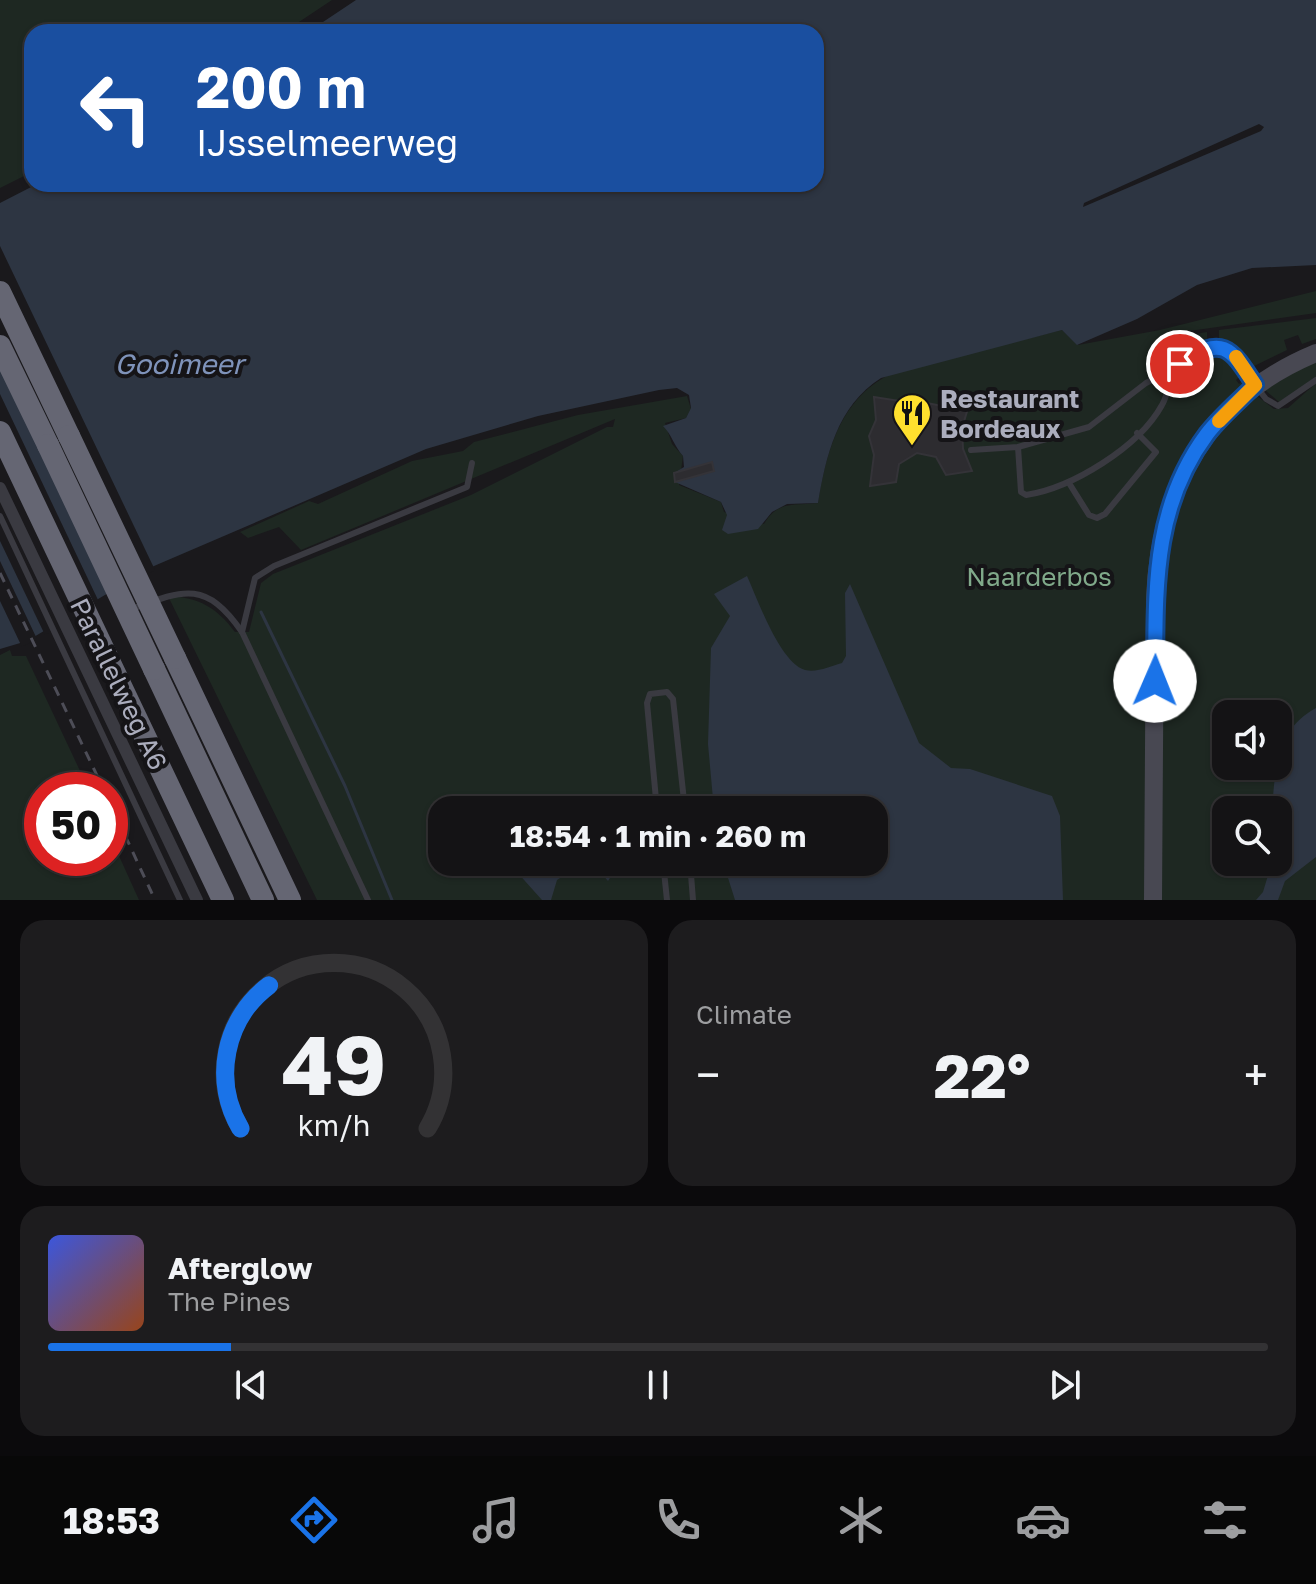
<!DOCTYPE html>
<meta charset="utf-8">
<style>
body{margin:0;font-family:"Golos Text",sans-serif;background:#1d1c1e;color:#f1f3f6;height:100vh;display:flex;flex-direction:column;font-size:30px;white-space:nowrap}
*{box-sizing:border-box;margin:0}
p{font-size:26px;color:#9d9ea0}
.icon{flex:none;width:44px;height:44px;fill:none;stroke:currentColor;stroke-width:2;stroke-linecap:round;stroke-linejoin:round}
.map{position:relative;height:900px;overflow:hidden}
.sheet{display:flex;flex-direction:column;gap:20px;padding:20px;background:#0b0a0c;flex:1}
.sheet>*{flex:none}
.guide{position:absolute;left:24px;top:24px;width:800px;height:168px;border-radius:24px;box-shadow:0 2px 6px #0004,0 0 0 2px #333234;background:#1a4fa0;color:#fff;overflow:hidden}
.buttons{position:absolute;left:1212px;top:700px;display:grid;gap:16px}
.buttons a{display:grid;place-items:center;width:80px;height:80px;border-radius:16px;background:#141315;box-shadow:0 2px 6px #0004,0 0 0 2px #333234;font-size:40px}
.speed{position:absolute;left:24px;top:772px;display:flex;gap:16px;font-size:40px;font-weight:700;text-align:center}
.speed>*{display:grid;place-content:center;width:104px;height:104px;border-radius:50%;background:#141315;box-shadow:0 2px 6px #0004,0 0 0 2px #333234;line-height:1}
.speed .limit{border:12px solid #d22;background:#fff;color:#111}
.pin{position:absolute;display:grid;place-items:center;width:68px;height:68px;color:#fff;margin:-34px;border:4px solid #fff;border-radius:50%;box-shadow:0 2px 8px #0007}
.me{position:absolute;width:88px;margin:-44px;rotate:1deg;stroke-linejoin:round;filter:drop-shadow(0 0 6px #0008)}
.turn{display:flex;align-items:center;gap:28px;height:168px;padding:0 40px;font-size:36px}
.turn .icon{width:104px;height:104px;stroke-width:2.5}
.turn b{display:block;font-size:56px;line-height:68px}
.big{font-size:60px;font-weight:700;line-height:1.1}
.sheet .widget{flex:1;display:flex;flex-direction:column;justify-content:center;gap:12px;min-width:0;padding:0 28px;border-radius:24px;background:#1d1c1e}
.sheet .dial{align-items:center;gap:0}
.dial svg{height:208px;overflow:visible;fill:none;stroke:#333234;stroke-width:7;stroke-linecap:round;text-anchor:middle}
.dial text{fill:#f1f3f6;stroke:none}
.song{display:flex;align-items:center;gap:24px}
.cover{width:96px;height:96px;border-radius:12px;background:linear-gradient(135deg,hsl(230 70% 55%),hsl(20 70% 35%))}
.played{height:8px;border-radius:4px;background:linear-gradient(90deg,#1a73e8 15%,#333234 15%)}
.keys{display:flex;justify-content:space-around;direction:ltr}
.heat{display:flex;justify-content:space-between;align-items:center;font-size:44px;direction:ltr}
.sheet .tiles{flex:1;display:grid;gap:20px;grid-template-columns:1fr 1fr}
.widget:last-child{grid-column:span 2}
.trip{position:absolute;left:428px;top:796px;width:460px;height:80px;border-radius:24px;background:#141315;box-shadow:0 2px 6px #0004,0 0 0 2px #333234;font-weight:700;line-height:80px;text-align:center}
.tabs{display:flex;height:128px;justify-content:space-around;align-items:center;background:#080808;color:#9d9ea0}
.tabs .icon{width:56px;height:56px}
.tabs .selected{color:#1a73e8}
.tabs b{font-size:36px;color:#f1f3f6}
.map>svg:first-child{display:block}
.green{fill:#1e2822;fill-rule:evenodd}
.water{fill:#2d3542}
.pier{fill:#1a191c}
.lines{fill:none;stroke-linecap:round;stroke-linejoin:round}
.stream{stroke:#2d3542;stroke-width:3}
.building{fill:#2d2c30;stroke:#343338;stroke-width:2}
.service{stroke:#3a3a41;stroke-width:6}
.minor{stroke:#3a3a41;stroke-width:12}
.secondary{stroke:#484852;stroke-width:18}
.motorway{stroke:#656673;stroke-width:22}
.rail{stroke:#4d4d57;stroke-width:3;stroke-dasharray:10 8;stroke-linecap:butt}
.motorway-bridge{stroke:#656673;stroke-width:22}
.route-casing{stroke:#114b97;stroke-width:20}
.route{stroke:#1a73e8;stroke-width:14}
.slow{stroke:#f59e0b;stroke-width:14}
.labels{text-anchor:middle;dominant-baseline:central;stroke-width:8;stroke-linejoin:round;paint-order:stroke}
.poi-label{font-size:26px;font-weight:bold;fill:#abadbd;stroke:#151417;text-anchor:start}
.park-label{font-size:26px;fill:#80a98a;stroke:#151417}
.street-label{font-size:26px;fill:#abadbd;stroke:#151417}
.water-label{font-size:28px;font-style:italic;fill:#7f93ba;stroke:#151417}
</style>
<div class="map">
<svg width="1316" height="900" viewBox="0 0 1316 900">
<rect width="100%" height="100%" fill="#1a191c"/>
<g class="green">
<polygon points="0,0 332,0 284,32 32,32 32,172 0,188"/>
<path d="M 1316,291 L 1316,313 L 1161,335 L 1162,340 L 1207,332 L 1207,341 L 1173,362 L 1181,369 L 1211,351 L 1227,356 L 1242,374 L 1236,380 L 1239,384 L 1244,379 L 1244,386 L 1274,409 L 1288,408 L 1316,383 L 1316,900 L 317,900 L 168,596 C 199,597 217,608 235,632 L 249,632 L 261,583 L 273,574 L 471,495 L 607,427 L 613,427 L 615,419 L 301,550 L 279,527 L 248,538 L 240,532 L 309,501 L 318,504 L 412,461 L 463,451 L 474,442 L 578,415 L 687,396 L 691,409 L 686,418 L 665,423 L 672,444 L 683,456 L 679,485 L 721,502 L 724,512 L 764,524 C 778,500 794,506 818,503 C 827,449 841,396 895,372 L 1062,330 L 1078,345 L 1160,330 ZM 1226,714 L 1278,714 L 1278,766 L 1226,766 ZM 442,810 L 874,810 L 874,862 L 442,862 ZM 1226,810 L 1278,810 L 1278,862 L 1226,862 Z"/>
<polygon points="1316,318 1316,339 1302,344 1298,335 1284,340 1287,350 1250,368 1233,345 1219,341 1219,330"/>
<polygon points="1316,359 1316,377 1279,402 1265,390"/>
<polygon points="10,650 12,656 26,656 89,790 42,790 42,858 110,858 110,836 139,900 0,900 0,655"/>
</g>
<g class="water">
<path d="M 356,0 L 1316,0 L 1316,265 L 1252,268 L 1197,285 L 1137,319 L 1077,345 L 1062,330 L 881,378 C 837,406 826,456 818,503 L 787,504 L 772,512 L 758,529 L 728,534 L 722,530 L 727,515 L 721,502 L 675,482 L 674,473 L 684,467 L 683,456 C 674,446 672,435 663,426 L 686,418 L 691,408 L 689,395 L 677,388 L 659,390 L 538,416 L 426,449 L 154,566 L 27,641 L 0,649 L 0,203 L 37,184 L 816,184 L 816,32 L 308,32 Z"/>
<path d="M 747,576 C 757,598 780,663 805,670 C 817,673 831,666 842,663 L 846,656 L 845,593 L 850,584 L 919,743 L 951,768 L 970,769 L 1052,796 L 1060,816 L 1063,900 L 735,900 L 723,862 L 874,862 L 874,810 L 714,810 L 708,744 L 711,648 L 730,616 L 714,594 Z"/>
<path d="M 1316,708 L 1316,857 L 1285,881 L 1278,900 L 1256,900 L 1263,892 L 1272,862 L 1278,862 L 1278,810 L 1272,810 C 1275,771 1276,729 1316,708 Z"/>
<polygon points="508,862 611,862 613,873 608,881 596,867 571,871 557,880 551,900 542,900"/>
</g>
<g class="pier">
<polygon points="1259,124 1264,127 1261,131 1083,207 1084,203"/>
<polygon points="0,246 155,570 110,596 0,366"/>
<polygon points="0,394 99,602 45,635 0,541"/>
<polygon points="0,561 37,639 22,647 0,601"/>
</g>
<g class="lines">
<polyline class="stream" points="261,612 345,786 392,900"/>
</g>
<g class="building">
<polygon points="874,397 900,401 900,405 922,402 942,406 969,405 962,428 963,449 972,471 946,475 936,457 917,453 899,464 896,482 870,486 874,455 869,436 876,420"/>
<polygon points="712,462 714,471 675,482 674,473"/>
</g>
<g class="lines">
<g class="service">
<polyline points="1173,369 1213,346 1226,348 1266,399 1278,406 1316,380"/>
<path d="M 971,450 L 1018,447 L 1089,427 L 1146,383 L 1173,369 C 1170,380 1168,395 1162,405 C 1139,447 1072,488 1026,495 L 1021,492 L 1018,447"/>
<polyline points="1069,483 1089,515 1097,518 1105,514 1156,452 1137,433"/>
<polyline points="0,516 180,900"/>
<path d="M 129,610 C 183,590 205,579 242,632 L 368,900"/>
<polyline points="242,632 255,578 274,566 467,487 472,463"/>
<polyline points="1118,671 1153,681"/>
<polyline points="657,810 647,703 650,694 667,692 673,699 685,810"/>
<polyline points="663,862 667,900"/>
<polyline points="690,862 693,900"/>
</g>
<polyline class="minor" points="0,488 197,900"/>
<path class="secondary" d="M 1153,900 L 1155,599 C 1159,486 1209,397 1316,353"/>
<g class="motorway">
<polyline points="0,292 69,436"/>
<polyline points="0,346 48,445"/>
<polyline points="0,432 223,900"/>
<polyline points="175,658 290,900"/>
<polyline points="154,669 263,900"/>
</g>
<g class="rail">
<polyline points="0,573 104,790"/>
<polyline points="110,803 155,900"/>
</g>
<g class="motorway-bridge">
<polyline points="69,436 175,658"/>
<polyline points="48,445 154,669"/>
</g>
</g>
<g class="lines">
<g class="route-casing">
<path id="route" d="M 1155,681 C 1156,593 1151,509 1207,434 C 1221,416 1239,401 1255,385 C 1230,346 1222,335 1180,364"/>
</g>
<use href="#route" class="route"/>
<polyline class="slow" points="1219,421 1255,385 1236,357"/>
</g>
<defs>
<g id="restaurant-pin" transform="scale(2)"><path d="M0 17L-7.5 6A9.5 9.5 0 1 1 7.5 6Z" fill="#ffe02e" stroke="#151417"/><path d="M-5-6h1v4h1v-4h1v4h1v-4h1v5L-1.5 .5V6h-2V.5L-5-1ZM5-6V6H3V1.5H1.5Q1.5-4 5-6Z" fill="#111"/></g>
</defs>
<g fill-rule="evenodd">
<use href="#restaurant-pin" x="912" y="413"/>
</g>
<g class="labels">
<g class="poi-label">
<text x="940" y="398">Restaurant<tspan x="940" dy="30">Bordeaux</tspan></text>
</g>
<g class="park-label">
<text x="1039" y="576">Naarderbos</text>
</g>
<g class="street-label">
<text transform="translate(119 684) rotate(64)">Parallelweg A6</text>
</g>
<g class="water-label">
<text x="179" y="363">Gooimeer</text>
</g>
</g>
</svg>
<div class="buttons">
<a><svg class="icon" aria-label="sound" viewBox="0 0 24 24"><path d="M4 9h4l5-4v14l-5-4H4zM17 9q2 3 0 6"/></svg></a>
<a><svg class="icon" aria-label="search" viewBox="0 0 24 24"><circle cx="10" cy="10" r="6"/><path d="M15 15l6 6"/></svg></a>
</div>
<div class="speed"><div class="limit">50</div></div>
<div class="pin" style="left:1180px;top:364px;background:#d93025"><svg class="icon" aria-label="arrive" viewBox="0 0 24 24"><path d="M6 21V4h12l-3 4 3 4H6"/></svg></div>
<svg class="me" style="left:1155px;top:681px" viewBox="-20 -20 40 40"><circle r="19" fill="#fff"/><path d="M0-13L10 11 0 6-10 11z" fill="#1a73e8"/></svg>
<div class="trip">18:54 · 1 min · 260 m</div>
<div class="guide">
<div class="turn"><svg class="icon" aria-label="left" viewBox="0 0 24 24"><path d="M17 20v-9H6M10 6l-5 5 5 5"/></svg><div><b>200 m</b>IJsselmeerweg</div></div>
</div>
</div>
<section class="sheet">
<div class="tiles">
<div class="widget dial"><svg viewBox="0 0 100 80">
<path d="M14 69A42 42 0 1 1 86 69"/>
<path d="M14 69A42 42 0 0 1 25 14" stroke="#1a73e8"/>
<text x="50" y="56" font-size="32" font-weight="700">49</text>
<text x="50" y="72" font-size="11">km/h</text>
</svg></div>
<div class="widget"><p>Climate</p>
<div class="heat"><a>−</a><b class="big">22°</b><a>+</a></div>
</div>
<div class="widget">
<div class="song"><i class="cover"></i><div><b>Afterglow</b><p>The Pines</p></div></div>
<div class="played"></div>
<div class="keys"><svg class="icon" aria-label="previous" viewBox="0 0 24 24"><path d="M18 5L8 12l10 7zM5 5v14"/></svg><svg class="icon" aria-label="pause" viewBox="0 0 24 24"><path d="M8 5v14M16 5v14"/></svg><svg class="icon" aria-label="next" viewBox="0 0 24 24"><path d="M6 5l10 7-10 7zM19 5v14"/></svg></div>
</div>
</div>
</section>
<nav class="tabs">
<b>18:53</b>
<svg class="icon selected" aria-label="directions" viewBox="0 0 24 24"><path d="M12 3l9 9-9 9-9-9zM9 14v-3h6M13 9l2 2-2 2"/></svg>
<svg class="icon" aria-label="music" viewBox="0 0 24 24"><path d="M9 18V5l10-2v13"/><circle cx="6" cy="18" r="3"/><circle cx="16" cy="16" r="3"/></svg>
<svg class="icon" aria-label="phone" viewBox="0 0 24 24"><path d="M5 4h4l2 5-3 2q2 4 5 5l2-3 5 2v4C11 20 4 13 5 4z"/></svg>
<svg class="icon" aria-label="climate" viewBox="0 0 24 24"><path d="M12 3v18M4 7l16 10M4 17L20 7"/></svg>
<svg class="icon" aria-label="car" viewBox="0 0 24 24"><path d="M5 17H2v-5l4-1 3-4h7l3 4 3 1v5h-3M9 17h6M6 11h13"/><circle cx="7" cy="17" r="2"/><circle cx="17" cy="17" r="2"/></svg>
<svg class="icon" aria-label="filters" viewBox="0 0 24 24"><path d="M4 7h16M4 17h16"/><circle cx="9" cy="7" r="2"/><circle cx="15" cy="17" r="2"/></svg>
</nav>
